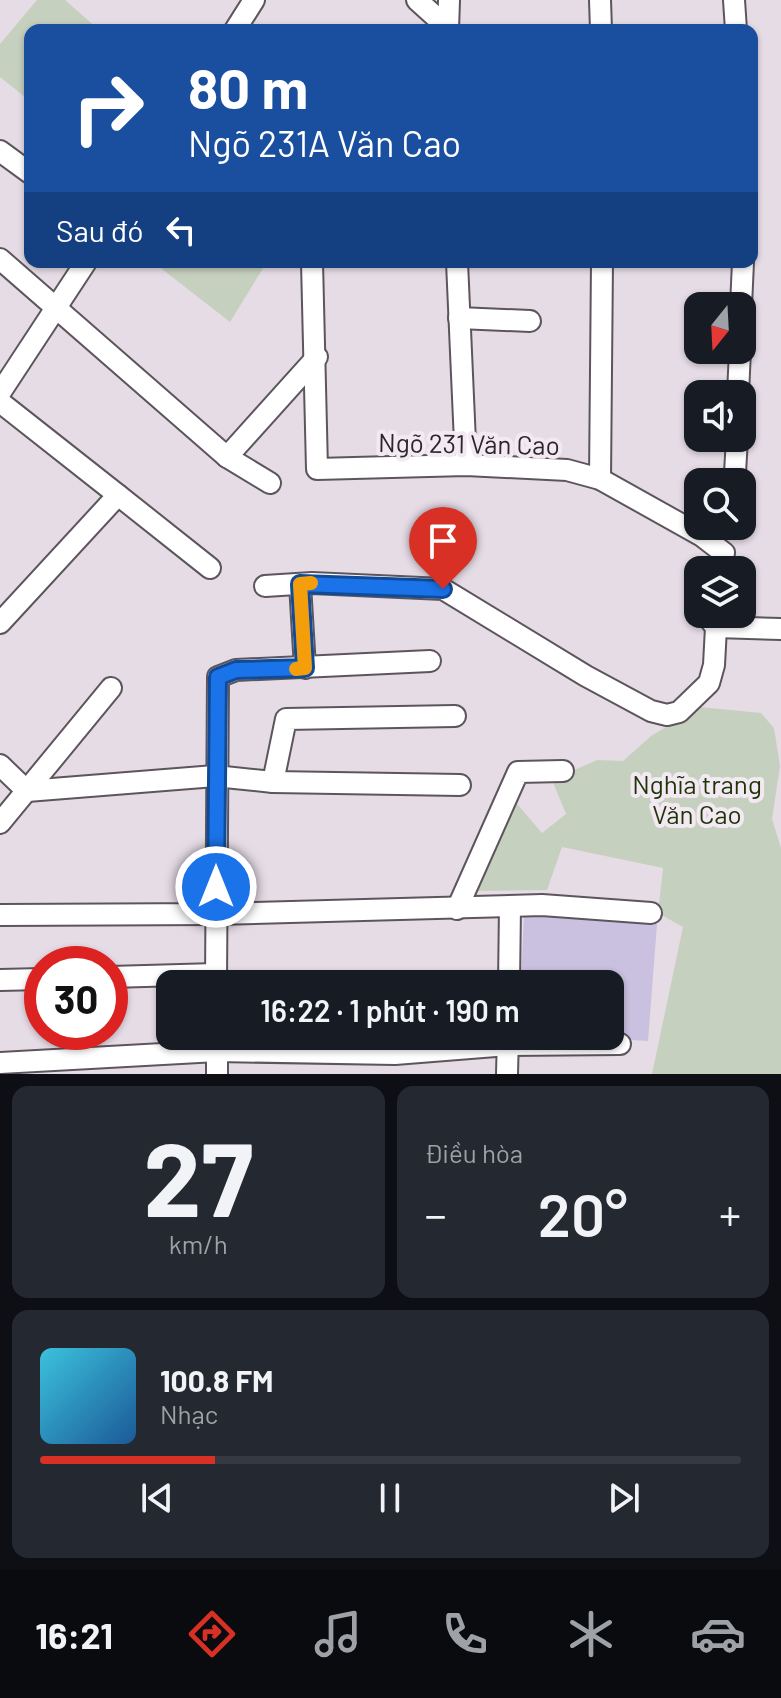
<!DOCTYPE html>
<html lang="vi">
<meta charset="utf-8">
<style>
body{margin:0;font-family:Barlow,sans-serif;background:#242831;color:#f1f3f6;height:100vh;display:flex;flex-direction:column;font-size:30px;white-space:nowrap}
*{box-sizing:border-box;margin:0}
p{font-size:26px;color:#9ea1a6}
.icon{flex:none;width:44px;height:44px;fill:none;stroke:currentColor;stroke-width:2;stroke-linecap:round;stroke-linejoin:round}
.map{position:relative;height:1074px;overflow:hidden}
.details{display:flex;flex-direction:column;gap:12px;padding:12px;background:#0d0f14;flex:1}
.details>*{flex:none}
.guide{position:absolute;left:24px;top:24px;width:734px;height:244px;border-radius:16px;box-shadow:0 2px 6px #0004;background:#1a4fa0;color:#fff;overflow:hidden}
.needle{width:52px;rotate:198deg}
.tools{position:absolute;left:684px;top:292px;display:grid;gap:16px}
.tools a{display:grid;place-items:center;width:72px;height:72px;border-radius:16px;background:#171b24;box-shadow:0 2px 6px #0004;font-size:40px}
.speed{position:absolute;left:24px;top:946px;display:flex;gap:16px;font-size:40px;font-weight:700;text-align:center}
.speed>*{display:grid;place-content:center;width:104px;height:104px;border-radius:50%;background:#171b24;box-shadow:0 2px 6px #0004;line-height:1}
.speed .limit{border:12px solid #d22;background:#fff;color:#111}
.pin{position:absolute;display:grid;place-items:center;width:68px;height:68px;color:#fff;margin:-82px -34px;border-radius:50% 50% 50% 0;rotate:-45deg;box-shadow:0 0 8px #0007}
.pin .icon{rotate:45deg}
.me{position:absolute;width:88px;margin:-44px;rotate:0deg;stroke-linejoin:round;filter:drop-shadow(0 0 6px #0008)}
.turn{display:flex;align-items:center;gap:28px;height:168px;padding:0 32px;font-size:36px}
.turn .icon{width:104px;height:104px;stroke-width:2.5}
.turn b{display:block;font-size:56px;line-height:68px}
.then{display:flex;align-items:center;height:76px;padding:0 32px;background:#0003;gap:16px;font-size:30px}
.big{font-size:60px;font-weight:600;line-height:1.1}
.details .card{flex:1;display:flex;flex-direction:column;justify-content:center;gap:12px;min-width:0;padding:0 28px;border-radius:16px;background:#242831}
.details .dial{align-items:center;gap:0}
.dial b{font-size:104px;line-height:1}
.song{display:flex;align-items:center;gap:24px}
.cover{width:96px;height:96px;border-radius:12px;background:linear-gradient(135deg,hsl(190 70% 55%),hsl(210 70% 35%))}
.played{height:8px;border-radius:4px;background:linear-gradient(90deg,#d93025 25%,#363941 25%)}
.keys{display:flex;justify-content:space-around;direction:ltr}
.heat{display:flex;justify-content:space-between;align-items:center;font-size:44px;direction:ltr}
.details .tiles{flex:1;display:grid;gap:12px;grid-template-columns:1fr 1fr}
.card:last-child{grid-column:span 2}
.trip{position:absolute;left:156px;top:970px;width:468px;height:80px;border-radius:16px;background:#171b24;box-shadow:0 2px 6px #0004;font-weight:600;line-height:80px;text-align:center}
.tabs{display:flex;height:128px;justify-content:space-around;align-items:center;background:#090b0e;color:#9ea1a6}
.tabs .icon{width:56px;height:56px}
.tabs .selected{color:#d93025}
.tabs b{font-size:36px;color:#f1f3f6}
.map>svg:first-child{display:block}
.green{fill:#c6d0be}
.building{fill:#cac0df}
.lines{fill:none;stroke-linecap:round;stroke-linejoin:round}
.minor-casing{stroke:#5d555d;stroke-width:24}
.minor{stroke:#fff;stroke-width:20}
.route-casing{stroke:#114b97;stroke-width:20}
.route{stroke:#1a73e8;stroke-width:14}
.slow{stroke:#f59e0b;stroke-width:14}
.labels{text-anchor:middle;dominant-baseline:central;stroke-width:8;stroke-linejoin:round;paint-order:stroke}
.street-label{font-size:26px;fill:#2a262a;stroke:#f3e9f3}
.park-label{font-size:26px;fill:#1e3406;stroke:#f3e9f3}
</style>
<div class="map">
<svg width="781" height="1074" viewBox="0 0 781 1074">
<rect width="100%" height="100%" fill="#e6dce6"/>
<g class="green">
<polygon points="37,0 65,0 99,30 30,30 30,101 0,77 0,44"/>
<polygon points="153,262 267,262 230,322"/>
<polygon points="700,707 761,713 774,728 780,766 772,819 781,848 781,1074 652,1074 683,927 658,913 663,868 562,847 547,890 471,891 513,799 542,833 566,814 552,780 597,760 623,761 651,736"/>
</g>
<polygon class="building" points="524,914 657,924 648,1041 597,1038 610,1036 610,984 521,984"/>
<g class="lines">
<g class="minor-casing">
<g id="minor">
<polyline points="417,0 448,28"/>
<polyline points="600,0 601,30"/>
<polyline points="734,0 736,30"/>
<polyline points="235,30 254,0"/>
<polyline points="448,30 449,0"/>
<polyline points="0,151 30,173"/>
<polyline points="0,259 227,457 270,483"/>
<polyline points="312,262 317,469 466,465 567,470 600,479 702,536 724,553 720,570"/>
<polyline points="457,262 466,465"/>
<polyline points="741,306 743,262"/>
<polyline points="459,318 530,321"/>
<polyline points="0,393 86,262"/>
<polyline points="738,394 740,350"/>
<polyline points="0,402 118,495 0,623"/>
<polyline points="227,457 317,357"/>
<polyline points="735,473 737,438"/>
<polyline points="600,479 602,262"/>
<polyline points="118,495 210,568"/>
<polyline points="300,584 305,668"/>
<polyline points="265,586 312,583 443,589 586,676 651,711 667,715 679,712 709,683 714,665 716,627"/>
<polyline points="705,614 716,627 781,629"/>
<polyline points="0,765 27,791 215,776 273,782 286,719 455,716"/>
<polyline points="273,782 460,785"/>
<polyline points="0,823 111,688"/>
<polyline points="457,909 518,772 563,771"/>
<polyline points="0,915 216,914 542,905 651,913"/>
<polyline points="110,977 216,974"/>
<polyline points="0,980 42,979"/>
<polyline points="216,984 218,677 236,670 430,661"/>
<polyline points="509,984 510,906"/>
<polyline points="217,1036 217,1074"/>
<polyline points="0,1063 217,1051 395,1054 508,1045 620,1044"/>
<polyline points="507,1074 508,1036"/>
</g>
</g>
<use href="#minor" class="minor"/>
</g>
<g class="lines">
<g class="route-casing">
<polyline id="route" points="216,887 218,677 236,670 305,668 300,584 443,589"/>
</g>
<use href="#route" class="route"/>
<polyline class="slow" points="296,669 305,668 300,584 311,583"/>
</g>
<g class="labels">
<g class="street-label">
<text transform="translate(469 443) rotate(1)">Ngõ 231 Văn Cao</text>
</g>
<g class="park-label">
<text x="697" y="783">Nghĩa trang<tspan x="697" dy="30">Văn Cao</tspan></text>
</g>
</g>
</svg>
<div class="tools">
<a><svg class="needle" viewBox="-14 -14 28 28"><path d="M0-13l5 13h-10z" fill="#e53935"/><path d="M0 13l5-13h-10z" fill="#9ea1a6"/></svg></a>
<a><svg class="icon" aria-label="sound" viewBox="0 0 24 24"><path d="M4 9h4l5-4v14l-5-4H4zM17 9q2 3 0 6"/></svg></a>
<a><svg class="icon" aria-label="search" viewBox="0 0 24 24"><circle cx="10" cy="10" r="6"/><path d="M15 15l6 6"/></svg></a>
<a><svg class="icon" aria-label="layers" viewBox="0 0 24 24"><path d="M12 4l9 5-9 5-9-5zM3 14l9 5 9-5"/></svg></a>
</div>
<div class="speed"><div class="limit">30</div></div>
<div class="pin" style="left:443px;top:589px;background:#d93025"><svg class="icon" aria-label="arrive" viewBox="0 0 24 24"><path d="M6 21V4h12l-3 4 3 4H6"/></svg></div>
<svg class="me" style="left:216px;top:887px" viewBox="-20 -20 40 40"><circle r="17" fill="#1a73e8" stroke="#fff" stroke-width="3"/><path d="M0-11L8 9 0 5-8 9z" fill="#fff"/></svg>
<div class="trip">16:22 · 1 phút · 190 m</div>
<div class="guide">
<div class="turn"><svg class="icon" aria-label="right" viewBox="0 0 24 24"><path d="M7 20v-9h11M14 6l5 5-5 5"/></svg><div><b>80 m</b>Ngõ 231A Văn Cao</div></div>
<div class="then">Sau đó<svg class="icon" aria-label="left" viewBox="0 0 24 24"><path d="M17 20v-9H6M10 6l-5 5 5 5"/></svg></div>
</div>
</div>
<section class="details">
<div class="tiles">
<div class="card dial"><b>27</b><p>km/h</p></div>
<div class="card"><p>Điều hòa</p>
<div class="heat"><a>−</a><b class="big">20°</b><a>+</a></div>
</div>
<div class="card">
<div class="song"><i class="cover"></i><div><b>100.8 FM</b><p>Nhạc</p></div></div>
<div class="played"></div>
<div class="keys"><svg class="icon" aria-label="previous" viewBox="0 0 24 24"><path d="M18 5L8 12l10 7zM5 5v14"/></svg><svg class="icon" aria-label="pause" viewBox="0 0 24 24"><path d="M8 5v14M16 5v14"/></svg><svg class="icon" aria-label="next" viewBox="0 0 24 24"><path d="M6 5l10 7-10 7zM19 5v14"/></svg></div>
</div>
</div>
</section>
<nav class="tabs">
<b>16:21</b>
<svg class="icon selected" aria-label="directions" viewBox="0 0 24 24"><path d="M12 3l9 9-9 9-9-9zM9 14v-3h6M13 9l2 2-2 2"/></svg>
<svg class="icon" aria-label="music" viewBox="0 0 24 24"><path d="M9 18V5l10-2v13"/><circle cx="6" cy="18" r="3"/><circle cx="16" cy="16" r="3"/></svg>
<svg class="icon" aria-label="phone" viewBox="0 0 24 24"><path d="M5 4h4l2 5-3 2q2 4 5 5l2-3 5 2v4C11 20 4 13 5 4z"/></svg>
<svg class="icon" aria-label="climate" viewBox="0 0 24 24"><path d="M12 3v18M4 7l16 10M4 17L20 7"/></svg>
<svg class="icon" aria-label="car" viewBox="0 0 24 24"><path d="M5 17H2v-5l4-1 3-4h7l3 4 3 1v5h-3M9 17h6M6 11h13"/><circle cx="7" cy="17" r="2"/><circle cx="17" cy="17" r="2"/></svg>
</nav>
